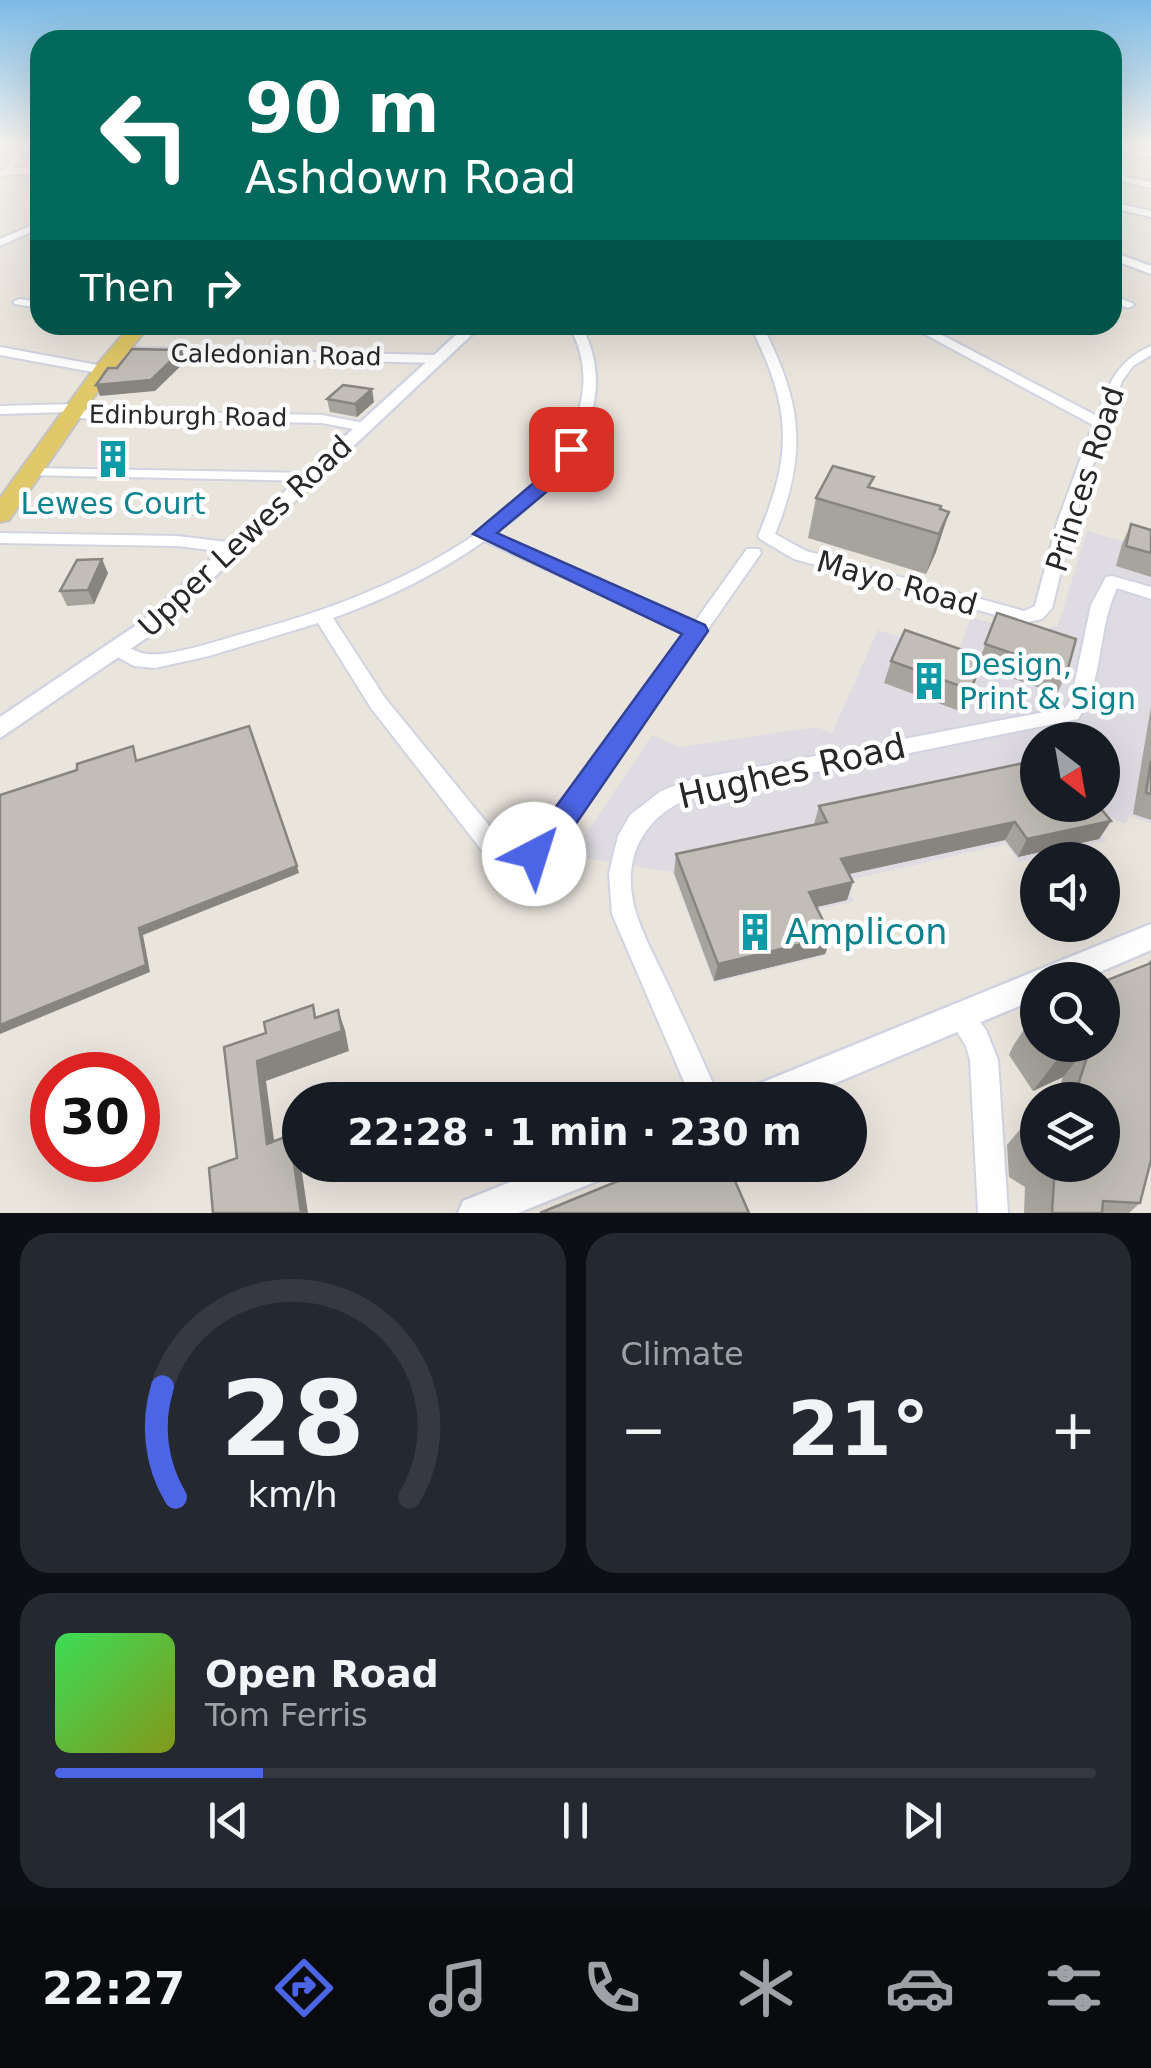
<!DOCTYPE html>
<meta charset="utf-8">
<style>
body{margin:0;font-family:"DejaVu Sans",sans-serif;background:#242831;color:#f1f3f6;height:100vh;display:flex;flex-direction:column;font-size:38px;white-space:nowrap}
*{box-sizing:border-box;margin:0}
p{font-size:32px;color:#9ea1a6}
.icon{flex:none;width:55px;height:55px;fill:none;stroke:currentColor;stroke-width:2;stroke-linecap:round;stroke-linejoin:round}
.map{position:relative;height:1213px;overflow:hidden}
.details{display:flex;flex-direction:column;gap:20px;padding:20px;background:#0d0f14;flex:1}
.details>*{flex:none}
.hud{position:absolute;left:30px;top:30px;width:1092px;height:305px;border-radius:30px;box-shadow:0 10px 40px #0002;background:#00695c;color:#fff;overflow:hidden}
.needle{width:65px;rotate:149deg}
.tools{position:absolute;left:1020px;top:722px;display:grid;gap:20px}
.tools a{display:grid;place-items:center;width:100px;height:100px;border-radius:50%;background:#171b24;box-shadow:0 10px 40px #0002;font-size:50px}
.speed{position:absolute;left:30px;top:1052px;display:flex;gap:20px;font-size:50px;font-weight:700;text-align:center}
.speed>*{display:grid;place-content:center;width:130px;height:130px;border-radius:50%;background:#171b24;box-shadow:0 10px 40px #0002;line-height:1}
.speed .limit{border:15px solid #d22;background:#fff;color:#111}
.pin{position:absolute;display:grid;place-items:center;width:85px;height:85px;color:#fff;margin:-42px;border-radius:20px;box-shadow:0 5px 15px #0006}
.me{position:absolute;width:110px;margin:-55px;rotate:40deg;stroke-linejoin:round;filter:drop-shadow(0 0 8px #0008)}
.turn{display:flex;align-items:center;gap:35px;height:210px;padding:0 50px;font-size:45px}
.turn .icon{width:130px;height:130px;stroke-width:2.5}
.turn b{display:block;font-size:70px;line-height:85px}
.then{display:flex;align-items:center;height:95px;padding:0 50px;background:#0003;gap:20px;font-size:38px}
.big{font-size:75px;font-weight:600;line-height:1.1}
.details .tile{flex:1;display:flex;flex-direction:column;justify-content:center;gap:15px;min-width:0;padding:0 35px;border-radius:30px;background:#242831}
.details .dial{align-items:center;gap:0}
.dial svg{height:260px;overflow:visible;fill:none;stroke:#363941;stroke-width:7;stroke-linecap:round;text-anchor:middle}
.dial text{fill:#f1f3f6;stroke:none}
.song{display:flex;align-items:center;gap:30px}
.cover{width:120px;height:120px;border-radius:15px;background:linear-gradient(135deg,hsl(130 70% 55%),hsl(70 70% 35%))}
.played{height:10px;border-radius:5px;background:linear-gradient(90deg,#4c65e6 20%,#363941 20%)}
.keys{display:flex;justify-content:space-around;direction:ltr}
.heat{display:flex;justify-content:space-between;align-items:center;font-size:55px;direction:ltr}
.details .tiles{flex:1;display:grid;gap:20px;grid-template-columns:1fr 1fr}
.tile:last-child{grid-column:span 2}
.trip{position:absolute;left:282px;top:1082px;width:585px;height:100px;border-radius:50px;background:#171b24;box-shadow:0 10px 40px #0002;font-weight:600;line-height:100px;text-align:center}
.dock{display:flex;height:160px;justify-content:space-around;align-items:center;background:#090b0e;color:#9ea1a6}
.dock .icon{width:70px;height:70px}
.dock .active{color:#4c65e6}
.dock b{font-size:45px;color:#f1f3f6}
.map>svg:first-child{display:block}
.industrial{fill:#dedce2;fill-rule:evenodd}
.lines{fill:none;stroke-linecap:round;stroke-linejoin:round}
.minor-casing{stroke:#d1d4e0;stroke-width:4}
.tertiary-casing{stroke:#d1d4e0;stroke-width:5}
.primary-casing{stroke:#c3c3c3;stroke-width:4}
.minor{fill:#fff;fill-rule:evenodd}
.tertiary{fill:#fff;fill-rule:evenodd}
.primary{fill:#e1c869;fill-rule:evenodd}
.wall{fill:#a7a39d}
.shaded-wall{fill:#888580}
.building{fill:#c2beb7;stroke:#888580;stroke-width:2.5}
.route{fill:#4c65e6;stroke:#314296;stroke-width:2.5}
.labels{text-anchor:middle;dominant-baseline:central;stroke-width:9;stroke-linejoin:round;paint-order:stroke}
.far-street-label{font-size:25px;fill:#282828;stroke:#fff}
.street-label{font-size:30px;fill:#282828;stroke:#fff}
.culture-label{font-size:30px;fill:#0d838f;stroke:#fff}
.near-street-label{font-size:35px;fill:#282828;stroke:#fff}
.near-culture-label{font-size:35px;fill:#0d838f;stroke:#fff;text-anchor:start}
</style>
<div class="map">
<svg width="1151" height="1213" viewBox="0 0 1151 1213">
<rect width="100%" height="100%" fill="#e9e4dc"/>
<path class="industrial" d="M 1087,531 L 1151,549 L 1151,824 L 1129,815 L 1126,824 L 1080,806 L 1107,841 L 1019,862 L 1006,844 L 845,881 L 854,901 L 808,912 L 827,955 L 714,983 L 672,872 L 571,856 L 652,735 L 681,747 L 817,727 L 832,733 L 878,630 L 957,655 L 971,617 L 1016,630 L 1044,631 L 1058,625 ZM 1038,740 L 1102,740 L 1102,805 L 1038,805 Z"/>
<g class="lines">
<g class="minor-casing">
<g id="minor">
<polygon points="22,146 30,146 7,175 1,175"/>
<polygon points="1112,146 1151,153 1151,157 1112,150"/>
<polygon points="1112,174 1151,182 1151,188 1112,179"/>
<polygon points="1112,202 1151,211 1151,217 1112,208"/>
<polygon points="40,222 40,228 0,246 0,239"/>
<polygon points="1112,295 1132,303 1134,305 1128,308 1112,302"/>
<polygon points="19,299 40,302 40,308 15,304 13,302"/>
<path d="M 569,325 L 581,325 C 626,407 561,488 494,534 L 694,623 L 747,549 L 759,549 L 761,553 L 557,846 C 536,868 509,872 484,853 L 371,708 L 318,623 L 209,656 L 155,668 L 134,666 L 112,654 L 110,650 L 119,644 C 129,647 138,653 147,654 C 170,657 221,640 245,633 C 355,604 499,548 562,447 C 586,407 592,368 569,325 ZM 484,541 L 686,633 L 541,832 C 528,846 516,851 500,839 L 385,698 L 333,618 C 386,599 438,574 484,541 Z"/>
<path d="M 750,325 L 762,325 C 802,402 808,453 775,534 L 806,551 L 1024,611 L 1035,606 L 1057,523 L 1093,425 L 908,325 L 923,325 L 1097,416 C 1108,384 1118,360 1151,346 L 1151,355 L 1133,366 L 1122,381 L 1073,523 L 1052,608 L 1042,619 L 1024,623 L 794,559 L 760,539 L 758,536 C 794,452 791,407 750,325 Z"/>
<polygon points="0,347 103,366 109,370 103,374 0,355"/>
<polygon points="138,348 438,355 444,359 438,363 138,356 114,360 108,356"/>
<polygon points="75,404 80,405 80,410 322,415 364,423 371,427 364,431 322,423 71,418 66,417 66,412 0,414 0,406"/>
<polygon points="29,468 311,473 318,477 311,481 24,475 22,472"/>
<polygon points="0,533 177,536 236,543 244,548 236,553 177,546 0,543"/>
<path d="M 1112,576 L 1151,587 L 1151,599 L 1117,588 C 1097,630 1104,681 1078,719 L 692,797 C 641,817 619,862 637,916 C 645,940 658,963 669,987 C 686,1024 704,1062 720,1100 L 692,1100 L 612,914 L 609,873 L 618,836 L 630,815 L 661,791 L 690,780 L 1065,708 L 1071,700 L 1091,605 L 1106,577 Z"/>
<polygon points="960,1003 969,1007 986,1030 998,1060 1008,1213 978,1213 970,1060 966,1046 947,1016 951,1007"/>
</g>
</g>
<g class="tertiary-casing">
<g id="tertiary">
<polygon points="40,166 40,172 0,176 0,170"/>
<polygon points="1112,252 1151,266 1151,274 1112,259"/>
<polygon points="467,325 482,325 158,630 0,738 0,717 144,620"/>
<polygon points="1151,924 1151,950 1081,980 1038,980 1038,998 795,1100 741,1100 746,1089"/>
<polygon points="553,1165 612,1165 607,1177 518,1213 458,1213 463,1201"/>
</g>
</g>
<g class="primary-casing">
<polygon id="primary" points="131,325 150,325 110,374 9,520 0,522 0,498 96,366"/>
</g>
<use href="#minor" class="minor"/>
<use href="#tertiary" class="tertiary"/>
<use href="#primary" class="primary"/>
</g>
<g class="wall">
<polygon points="327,399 374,402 357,417 330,412"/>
<polygon points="871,488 949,512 936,552 926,574 808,538 816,498"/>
<polygon points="1131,524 1151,530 1151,577 1116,566 1122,544"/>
<polygon points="108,573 94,604 67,606 60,591"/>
<polygon points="997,613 1067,672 1057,694 980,667 962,712 884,683 891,661 981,656"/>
<polygon points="1151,706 1151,820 1133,814"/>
<polygon points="819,806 1111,821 1099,839 1018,857 1005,840 849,874 847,900 816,907 831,937 825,954 714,981 674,873 676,854 814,824"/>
<polygon points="1151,959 1151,1160 1140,1203 1129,1213 1024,1213 1025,1187 1009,1177 1007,1145 1038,1108 1038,1165 1102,1165 1102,1100 1055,1100 1063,1077 1033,1091 1009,1055 1013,1046 1038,1009 1038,1045 1102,1045 1146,966"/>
</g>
<g class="shaded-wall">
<polygon points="182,350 186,361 155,391 100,396 96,385"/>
<polygon points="372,389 374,402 357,417 355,404"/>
<polygon points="949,512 936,552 926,574 939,534"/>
<polygon points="102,559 108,573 94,604 88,590"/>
<polygon points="1111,821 1099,839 1018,857 1027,839"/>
<polygon points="1015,822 1005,840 835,877 841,859"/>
<polygon points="297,866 299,873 143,935 150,972 0,1034 0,1025 139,928"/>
<polygon points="853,882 847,900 804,910 809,892"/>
<polygon points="831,937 825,954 714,981 718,964"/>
<polygon points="338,1010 345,1030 349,1051 266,1081 277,1162 267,1144 257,1061"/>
<polygon points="1081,1045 1089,1045 1063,1077 1033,1091 1061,1054"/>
<polygon points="290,1135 299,1153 308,1213 301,1213"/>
</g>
<g class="building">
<polygon points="132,349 182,350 151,380 96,385 108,368 117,368"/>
<polygon points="343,385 372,389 355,404 327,399"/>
<polygon points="833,466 874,477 868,487 941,506 940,509 949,512 939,534 816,498"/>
<polygon points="1131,524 1151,530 1151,553 1126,546"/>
<polygon points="102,559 88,590 60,591 77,560"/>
<polygon points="997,613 1076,639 1067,672 985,644"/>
<polygon points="905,630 983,657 971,690 891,661"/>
<polygon points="249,726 297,866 139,928 146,965 0,1025 0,795 77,770 77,764 133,746 136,761"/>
<polygon points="1038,760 1038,805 1098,805 1111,821 1027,839 1015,822 841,859 853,882 809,892 831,937 718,964 676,854 827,822 819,806"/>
<polygon points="1151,761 1151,794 1146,793"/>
<polygon points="1151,963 1151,1160 1140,1203 1103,1201 1102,1213 1052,1213 1055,1165 1102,1165 1102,1100 1073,1100 1091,1045 1102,1045 1102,982"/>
<polygon points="313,1005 315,1018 338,1010 342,1031 257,1061 267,1144 290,1135 301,1213 213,1213 209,1168 237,1158 224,1047 266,1033 264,1022"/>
<polygon points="1055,1045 1081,1045 1061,1054"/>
<polygon points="1038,1108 1038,1138 1035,1110"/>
<polygon points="657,1165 728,1165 749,1213 540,1213"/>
</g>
<linearGradient id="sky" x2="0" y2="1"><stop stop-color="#7bbae5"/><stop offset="0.46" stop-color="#f5f3ef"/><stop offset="1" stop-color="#f5f3ef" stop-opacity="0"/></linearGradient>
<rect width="1151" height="315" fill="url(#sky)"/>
<path class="route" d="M 571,443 L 580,449 L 550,489 L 497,533 L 705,625 L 708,631 L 560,847 C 548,859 541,869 524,863 L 519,854 L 539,830 L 682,634 L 473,534 L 536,481 L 564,445 Z"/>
<defs>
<g id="building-bare" transform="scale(3)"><path d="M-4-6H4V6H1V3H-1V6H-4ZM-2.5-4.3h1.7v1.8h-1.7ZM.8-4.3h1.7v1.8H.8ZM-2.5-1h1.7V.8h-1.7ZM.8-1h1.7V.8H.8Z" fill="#0f9aa8" stroke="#fff" stroke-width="2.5" paint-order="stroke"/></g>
</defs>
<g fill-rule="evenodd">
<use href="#building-bare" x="113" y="459"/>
<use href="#building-bare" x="929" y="681"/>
<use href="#building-bare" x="755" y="932"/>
</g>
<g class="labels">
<g class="far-street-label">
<text transform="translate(276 355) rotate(1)">Caledonian Road</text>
<text transform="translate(188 416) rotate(1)">Edinburgh Road</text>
</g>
<g class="street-label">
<text transform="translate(1085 479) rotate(-72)">Princes Road</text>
<text transform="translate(245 536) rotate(-43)">Upper Lewes Road</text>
<text transform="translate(897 583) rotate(16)">Mayo Road</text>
</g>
<g class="culture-label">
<text x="113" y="503">Lewes Court</text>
<text x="959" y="664" text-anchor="start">Design,<tspan x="959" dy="34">Print &amp; Sign</tspan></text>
</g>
<g class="near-street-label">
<text transform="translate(792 771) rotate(-13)">Hughes Road</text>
</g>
<g class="near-culture-label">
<text x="785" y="932">Amplicon</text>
</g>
</g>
</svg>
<div class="tools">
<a><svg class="needle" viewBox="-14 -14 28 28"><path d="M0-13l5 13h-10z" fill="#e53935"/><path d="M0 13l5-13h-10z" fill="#9ea1a6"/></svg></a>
<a><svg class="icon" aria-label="sound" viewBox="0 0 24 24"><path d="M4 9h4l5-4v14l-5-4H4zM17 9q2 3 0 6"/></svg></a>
<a><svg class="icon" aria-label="search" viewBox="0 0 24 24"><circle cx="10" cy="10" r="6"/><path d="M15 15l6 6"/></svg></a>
<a><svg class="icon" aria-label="layers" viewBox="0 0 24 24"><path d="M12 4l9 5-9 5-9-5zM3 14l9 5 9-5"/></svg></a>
</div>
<div class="speed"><div class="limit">30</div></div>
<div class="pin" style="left:571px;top:449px;background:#d93025"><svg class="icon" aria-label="arrive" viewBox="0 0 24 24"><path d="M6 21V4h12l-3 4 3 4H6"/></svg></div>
<svg class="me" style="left:534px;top:854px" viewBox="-20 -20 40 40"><circle r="19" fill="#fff"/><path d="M0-13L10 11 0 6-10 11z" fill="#4c65e6"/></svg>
<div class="trip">22:28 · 1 min · 230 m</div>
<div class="hud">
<div class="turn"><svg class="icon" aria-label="left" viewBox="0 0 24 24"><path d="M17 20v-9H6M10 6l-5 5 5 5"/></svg><div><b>90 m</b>Ashdown Road</div></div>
<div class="then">Then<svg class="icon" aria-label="right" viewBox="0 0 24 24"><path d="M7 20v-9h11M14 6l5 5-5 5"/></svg></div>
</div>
</div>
<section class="details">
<div class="tiles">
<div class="tile dial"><svg viewBox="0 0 100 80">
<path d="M14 69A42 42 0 1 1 86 69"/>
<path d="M14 69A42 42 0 0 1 10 35" stroke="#4c65e6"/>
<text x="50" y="56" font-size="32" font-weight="700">28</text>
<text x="50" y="72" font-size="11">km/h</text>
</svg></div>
<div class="tile"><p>Climate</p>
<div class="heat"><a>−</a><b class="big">21°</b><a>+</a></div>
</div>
<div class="tile">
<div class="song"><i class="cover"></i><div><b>Open Road</b><p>Tom Ferris</p></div></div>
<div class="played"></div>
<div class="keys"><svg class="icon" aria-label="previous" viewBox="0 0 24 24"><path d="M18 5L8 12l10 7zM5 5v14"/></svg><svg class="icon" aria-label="pause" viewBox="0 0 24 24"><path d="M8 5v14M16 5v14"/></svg><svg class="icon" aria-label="next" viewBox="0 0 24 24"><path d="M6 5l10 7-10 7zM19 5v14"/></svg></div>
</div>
</div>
</section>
<nav class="dock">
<b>22:27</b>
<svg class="icon active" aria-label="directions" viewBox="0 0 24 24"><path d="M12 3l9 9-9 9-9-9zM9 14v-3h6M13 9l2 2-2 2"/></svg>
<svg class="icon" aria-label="music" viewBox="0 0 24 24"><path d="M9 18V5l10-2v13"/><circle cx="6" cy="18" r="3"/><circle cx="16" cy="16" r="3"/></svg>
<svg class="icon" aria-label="phone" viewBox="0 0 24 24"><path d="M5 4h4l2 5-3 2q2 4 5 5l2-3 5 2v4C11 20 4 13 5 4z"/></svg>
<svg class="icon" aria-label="climate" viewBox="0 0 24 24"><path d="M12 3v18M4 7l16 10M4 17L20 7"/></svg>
<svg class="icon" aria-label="car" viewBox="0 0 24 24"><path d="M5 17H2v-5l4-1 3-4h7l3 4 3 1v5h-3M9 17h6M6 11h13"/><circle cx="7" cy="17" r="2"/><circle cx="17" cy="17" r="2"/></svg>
<svg class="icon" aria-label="filters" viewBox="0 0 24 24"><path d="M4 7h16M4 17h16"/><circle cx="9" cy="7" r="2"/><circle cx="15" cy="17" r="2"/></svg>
</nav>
